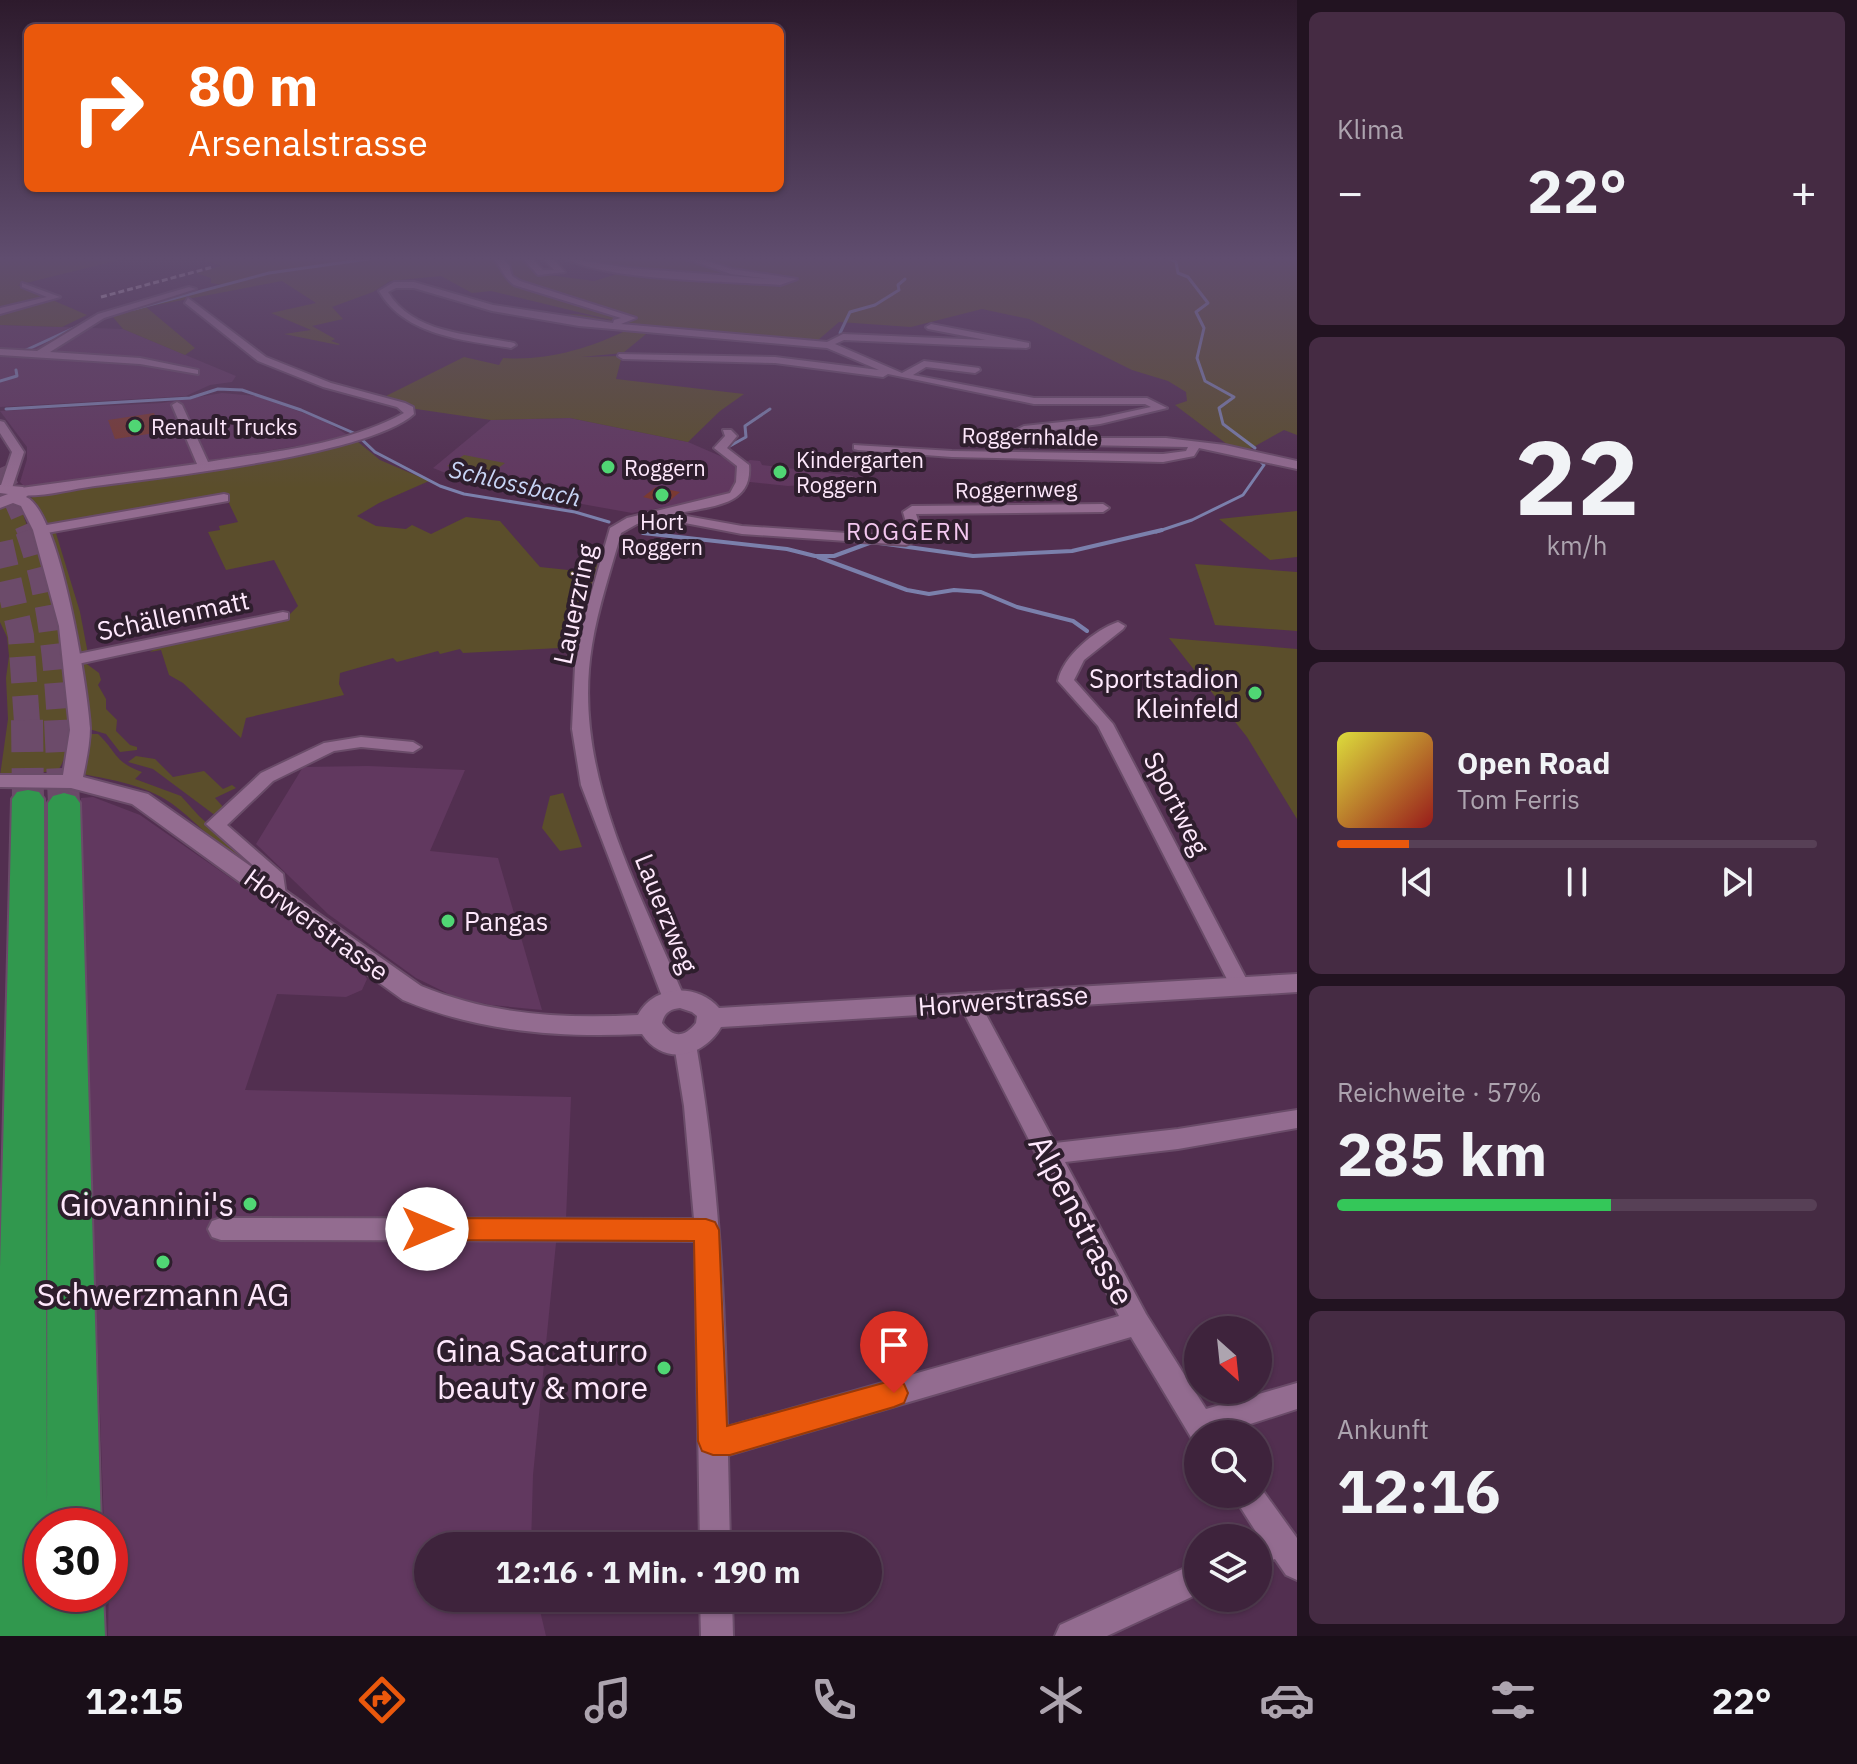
<!DOCTYPE html>
<html lang="de">
<meta charset="utf-8">
<style>
body{margin:0;font-family:"IBM Plex Sans",sans-serif;background:#452b43;color:#f1f3f6;height:100vh;display:flex;flex-direction:column;font-size:30px;white-space:nowrap}
*{box-sizing:border-box;margin:0}
p{font-size:26px;color:#ada4af}
.icon{flex:none;width:44px;height:44px;fill:none;stroke:currentColor;stroke-width:2;stroke-linecap:round;stroke-linejoin:round}
.map{position:relative;flex:1;overflow:hidden}
.side{display:flex;flex-direction:column;gap:12px;padding:12px;background:#221321;width:560px}
.side>*{flex:none}
.hud{position:absolute;left:24px;top:24px;width:760px;height:168px;border-radius:12px;box-shadow:0 2px 6px #0004,0 0 0 2px #574056;background:#ea580c;color:#fff;overflow:hidden}
.needle{width:52px;rotate:153deg}
.tools{position:absolute;left:1184px;top:1316px;display:grid;gap:16px}
.tools a{display:grid;place-items:center;width:88px;height:88px;border-radius:50%;background:#3e233c;box-shadow:0 2px 6px #0004,0 0 0 2px #574056;font-size:40px}
.speed{position:absolute;left:24px;top:1508px;display:flex;gap:16px;font-size:40px;font-weight:700;text-align:center}
.speed>*{display:grid;place-content:center;width:104px;height:104px;border-radius:50%;background:#3e233c;box-shadow:0 2px 6px #0004,0 0 0 2px #574056;line-height:1}
.speed .limit{border:12px solid #d22;background:#fff;color:#111}
.pin{position:absolute;display:grid;place-items:center;width:68px;height:68px;color:#fff;margin:-82px -34px;border-radius:50% 50% 50% 0;rotate:-45deg;box-shadow:0 0 8px #0007}
.pin .icon{rotate:45deg}
.me{position:absolute;width:88px;margin:-44px;rotate:90deg;stroke-linejoin:round;filter:drop-shadow(0 0 6px #0008)}
.turn{display:flex;align-items:center;gap:28px;height:168px;padding:0 32px;font-size:36px}
.turn .icon{width:104px;height:104px;stroke-width:2.5}
.turn b{display:block;font-size:56px;line-height:68px}
.big{font-size:60px;font-weight:800;line-height:1.1}
.side .tile{flex:1;display:flex;flex-direction:column;justify-content:center;gap:12px;min-width:0;padding:0 28px;border-radius:12px;background:#452b43}
.side .dial{align-items:center;gap:0}
.dial b{font-size:104px;line-height:1}
.song{display:flex;align-items:center;gap:24px}
.cover{width:96px;height:96px;border-radius:12px;background:linear-gradient(135deg,hsl(60 70% 55%),hsl(0 70% 35%))}
.played{height:8px;border-radius:4px;background:linear-gradient(90deg,#ea580c 15%,#574056 15%)}
.keys{display:flex;justify-content:space-around;direction:ltr}
.heat{display:flex;justify-content:space-between;align-items:center;font-size:44px;direction:ltr}
.charge{height:12px;border-radius:6px;background:linear-gradient(90deg,#34c759 57%,#574056 0)}
.trip{position:absolute;left:414px;top:1532px;width:468px;height:80px;border-radius:40px;background:#3e233c;box-shadow:0 2px 6px #0004,0 0 0 2px #574056;font-weight:800;line-height:80px;text-align:center}
.tab-bar{display:flex;height:128px;justify-content:space-around;align-items:center;background:#190e18;color:#ada4af}
.tab-bar .icon{width:56px;height:56px}
.tab-bar .current{color:#ea580c}
.tab-bar b{font-size:36px;color:#f1f3f6}
main{display:flex;flex:1;min-height:0}
.map>svg:first-child{display:block}
.built{fill:#61385f}
.green{fill:#5b4e2b}
.lines{fill:none;stroke-linecap:round;stroke-linejoin:round}
.stream-far1{stroke:#7b80ac;stroke-width:3}
.stream{stroke:#7b80ac;stroke-width:4}
.building{fill:#7a3a32}
.motorway-tunnel-far2{stroke:#6c4b6a;stroke-width:21;stroke-dasharray:21 10;stroke-linecap:butt}
.motorway-tunnel-far1{stroke:#6c4b6a;stroke-width:26;stroke-dasharray:26 13;stroke-linecap:butt}
.motorway-tunnel{stroke:#6c4b6a;stroke-width:32;stroke-dasharray:32 16;stroke-linecap:butt}
.minor-casing{stroke:#6a4c69;stroke-width:4}
.tertiary-casing{stroke:#6a4c69;stroke-width:4}
.motorway-casing{stroke:#6a4c69;stroke-width:4}
.minor{fill:#936c90;fill-rule:evenodd}
.tertiary{fill:#936c90;fill-rule:evenodd}
.motorway{fill:#31984e;fill-rule:evenodd}
.rail{stroke:#e6cee4;stroke-width:3;stroke-dasharray:6 3;stroke-linecap:butt}
.route{fill:#ea580c;stroke:#983908;stroke-width:2}
.poi-dot{fill:#50d674;stroke:#2e1e2d;stroke-width:3}
.labels{text-anchor:middle;dominant-baseline:central;stroke-width:8;stroke-linejoin:round;paint-order:stroke}
.far-poi-label{font-size:22px;fill:#fee8fc;stroke:#2e1e2d;text-anchor:start}
.far-street-label{font-size:22px;fill:#fee8fc;stroke:#2e1e2d}
.far-water-label{font-size:24px;font-style:italic;fill:#c8d5f6;stroke:#2e1e2d}
.far-neighbourhood-label{font-size:24px;letter-spacing:2px;fill:#f3c7ef;stroke:#2e1e2d}
.street-label{font-size:26px;fill:#fee8fc;stroke:#2e1e2d}
.poi-label{font-size:26px;fill:#fee8fc;stroke:#2e1e2d;text-anchor:end}
.near-poi-label{font-size:32px;fill:#fee8fc;stroke:#2e1e2d;text-anchor:end}
.near-street-label{font-size:32px;fill:#fee8fc;stroke:#2e1e2d}
</style>
<main>
<div class="map">
<svg width="1297" height="1636" viewBox="0 0 1297 1636">
<rect width="100%" height="100%" fill="#522f50"/>
<g class="built">
<polygon points="0,325 123,329 236,376 232,382 210,385 186,396 0,407"/>
<polygon points="222,393 256,396 323,420 351,437 98,479 24,486 20,482 27,459 27,447 0,411 162,403"/>
<polygon points="570,418 688,442 741,465 750,460 760,461 762,465 853,476 853,482 788,486 741,481 730,495 632,513 476,485 433,468 491,420"/>
<polygon points="368,766 465,770 430,851 498,858 542,1010 491,1005 457,998 416,978 328,914 256,844 303,767"/>
<polygon points="93,797 140,815 252,893 364,974 367,979 362,990 346,997 277,994 245,1090 571,1097 566,1219 556,1243 533,1475 531,1546 428,1546 428,1598 537,1598 546,1636 108,1636 110,1526 104,1526 79,821 81,798"/>
</g>
<g class="green">
<polygon points="0,258 127,258 18,285 87,315 62,327 0,325"/>
<polygon points="198,258 493,258 502,264 505,278 512,283 582,306 625,316 611,320 491,291 472,293 441,276 390,281 373,292 332,307 343,319 312,326 335,339 331,341 340,344 338,345 284,334 311,330 271,313 316,303 282,281 146,307 195,348 185,355 123,329 112,316 127,310 224,285 211,283 211,278 196,273 221,266"/>
<path d="M 523,258 L 541,274 L 594,281 L 627,271 L 783,283 L 797,278 L 743,272 L 690,258 L 1297,258 L 1297,435 L 1284,430 L 1248,450 L 1228,445 L 1175,405 L 1187,401 L 1186,392 L 1168,381 L 1132,370 L 1029,319 L 982,309 L 911,327 L 839,322 L 817,341 L 616,326 L 563,316 C 585,309 610,327 636,320 C 631,313 530,284 512,279 L 501,259 Z"/>
<polygon points="572,258 685,258 728,271 784,281 650,272"/>
<path d="M 627,330 L 651,330 L 623,353 L 581,357 L 622,356 L 616,379 L 744,394 L 720,411 L 688,442 L 570,418 L 491,420 L 416,409 L 384,397 L 464,357 L 499,365 L 503,358 C 546,361 588,349 627,330 Z"/>
<polygon points="357,441 380,460 429,481 379,503 357,516 376,526 406,529 412,525 431,534 466,517 500,521 540,567 568,570 599,564 577,647 463,653 460,649 440,654 438,651 397,662 393,658 340,673 339,684 344,695 246,718 241,738 183,683 169,675 161,650 150,652 158,646 285,619 298,606 274,560 226,570 208,532 220,530 219,526 238,522 226,497 49,526 37,505 29,500 34,495"/>
<polygon points="464,455 505,463 489,475 447,466"/>
<path d="M 0,507 L 22,510 C 27,531 40,551 46,573 C 56,609 83,746 57,771 L 0,776 L 8,719 L 6,678 L 9,656 L 7,637 L 0,622 Z"/>
<polygon points="1297,511 1297,557 1270,560 1219,519"/>
<polygon points="55,530 80,612 88,654 78,653 48,532"/>
<polygon points="1195,564 1297,572 1297,631 1215,625"/>
<polygon points="1169,638 1297,649 1297,819 1247,737"/>
<polygon points="84,662 99,673 101,680 98,685 106,699 106,709 117,720 116,731 130,745 137,747 137,750 120,752 106,734 89,729 81,664"/>
<path d="M 85,734 L 98,734 C 118,753 114,762 142,772 L 135,779 L 181,796 L 199,816 L 264,875 C 229,862 202,825 171,803 C 145,785 113,780 82,774 Z"/>
<polygon points="136,756 155,759 173,777 204,771 223,789 232,785 236,788 215,798 225,809 216,816 153,769 128,762"/>
<polygon points="563,793 582,847 560,851 542,828 550,796"/>
</g>
<g class="lines">
<g class="stream-far1">
<polyline points="1168,258 1176,262 1178,273 1188,277 1208,303 1196,312 1204,328 1197,358 1205,381 1234,397 1219,408 1223,424 1255,448"/>
<polyline points="134,309 269,273 375,258"/>
<polyline points="840,333 850,312 875,305 899,290 898,285 905,279"/>
<polyline points="24,351 89,321"/>
<polyline points="0,381 17,376 16,370"/>
<polyline points="6,409 190,398 218,389 242,390 301,410 356,434 375,452 440,486 464,494 575,512 609,522"/>
<polyline points="728,452 728,447 746,437 745,426 770,409"/>
<polyline points="1156,532 1192,520 1243,495 1264,465 1260,461"/>
</g>
<g class="stream">
<polyline points="643,533 787,549 815,556 834,556 872,542 973,556 1072,551 1162,530"/>
<polyline points="818,557 907,590 929,594 954,590 981,592 1017,607 1073,621 1087,631"/>
</g>
</g>
<g class="building">
<polygon points="154,413 162,432 115,439 108,420"/>
<polygon points="656,487 680,492 667,503 643,497"/>
</g>
<g class="lines">
<polyline class="motorway-tunnel-far2" points="0,468 28,532"/>
<g class="motorway-tunnel-far1">
<path d="M 28,530 C 50,591 56,657 60,722"/>
<polyline points="0,542 21,636 27,722"/>
</g>
<g class="motorway-tunnel">
<polyline points="27,720 28,799"/>
<polyline points="60,720 64,803"/>
</g>
<g class="minor-casing">
<g id="minor">
<path d="M 493,258 L 502,258 L 509,265 L 512,276 L 520,281 L 636,318 L 621,324 L 827,342 L 843,334 L 986,340 L 928,329 L 926,327 L 931,324 L 1029,343 L 1029,347 L 1026,348 L 844,340 L 835,344 L 902,373 L 924,361 L 979,368 L 980,370 L 975,373 L 926,367 L 913,375 L 1034,398 L 1147,398 L 1167,408 L 1100,424 L 1023,434 L 1031,438 L 1166,438 L 1225,445 L 1297,461 L 1297,469 L 1199,448 L 1194,456 L 1163,462 L 952,457 L 858,450 L 854,449 L 854,445 L 952,451 L 1163,454 L 1186,451 L 1188,447 L 1029,444 L 1008,434 L 1024,426 L 1100,418 L 1151,407 L 1145,404 L 1034,404 L 888,374 L 883,377 L 775,363 L 623,359 L 618,356 L 619,354 L 775,357 L 879,370 L 827,348 L 579,326 L 492,311 L 414,288 L 396,288 L 388,292 C 413,334 471,334 514,343 L 516,345 L 511,348 C 464,340 405,336 379,291 L 394,282 L 414,282 L 493,305 L 613,323 L 614,320 L 621,318 L 514,285 C 503,277 502,268 493,258 Z"/>
<polygon points="522,258 531,258 543,270 554,270 543,258 552,258 565,272 538,275"/>
<path d="M 565,258 L 629,268 L 771,279 L 731,274 L 683,258 L 698,258 L 732,269 L 797,279 L 780,285 C 728,281 607,281 565,258 Z"/>
<polygon points="22,283 60,297 0,314 0,308 47,297 22,287"/>
<polygon points="189,287 196,289 104,318 50,352 140,358 198,370 198,374 140,364 0,355 0,349 37,351 98,314"/>
<path d="M 188,298 L 266,357 L 331,383 L 405,403 L 413,407 L 414,414 C 369,455 163,477 95,486 C 71,489 41,498 17,495 L 17,489 L 21,488 L 197,464 L 172,405 L 177,402 L 182,405 L 208,462 C 272,452 346,445 404,413 L 397,407 L 323,387 L 258,361 L 185,303 Z"/>
<polygon points="0,421 4,422 24,452 12,488 6,492 0,488 12,452 0,433"/>
<path d="M 723,430 L 731,430 L 737,436 L 727,448 L 749,465 C 753,508 707,506 675,514 L 742,526 L 906,537 L 910,536 L 903,512 L 912,506 L 1103,504 L 1109,508 L 1103,512 L 916,514 L 924,538 L 906,545 L 742,534 L 659,518 L 637,524 L 621,533 C 611,570 598,607 592,645 C 571,770 638,887 685,999 L 681,1004 L 667,1004 L 663,999 L 581,785 L 572,729 L 576,646 L 610,528 L 627,518 L 730,493 L 736,482 L 737,466 L 714,448 L 725,436 Z"/>
<polygon points="224,494 228,495 228,501 41,534 35,530 41,526"/>
<polygon points="283,612 288,613 288,619 73,665 65,660 73,655"/>
<path d="M 1118,622 L 1125,626 L 1123,629 L 1084,660 L 1074,680 L 1113,724 L 1250,986 L 1247,991 L 1233,991 L 1098,726 L 1058,681 C 1063,656 1095,630 1118,622 Z"/>
<polygon points="361,737 413,742 421,747 413,752 361,747 334,751 273,781 227,825 283,874 286,895 283,900 269,900 265,876 206,824 261,773 324,743"/>
<path d="M 969,993 L 976,996 L 1055,1143 L 1178,1129 L 1297,1110 L 1297,1128 L 1178,1149 L 1065,1162 L 1146,1314 L 1206,1409 L 1297,1383 L 1297,1409 L 1219,1434 L 1198,1434 L 1198,1445 L 1195,1444 L 1131,1337 L 728,1455 L 730,1546 L 700,1546 L 695,1241 L 221,1240 L 212,1237 L 208,1229 L 212,1221 L 221,1218 L 694,1219 L 684,1106 L 674,1044 L 677,1038 L 685,1036 L 693,1038 L 696,1044 C 718,1171 725,1298 727,1427 L 1119,1316 L 958,1001 L 962,996 Z"/>
<polygon points="1258,1484 1297,1538 1297,1580 1286,1575 1275,1559 1258,1565 1258,1538 1250,1538 1258,1535 1232,1494 1258,1494"/>
<polygon points="1198,1562 1198,1594 1107,1636 1055,1636 1060,1625"/>
<polygon points="700,1598 732,1598 733,1636 701,1636"/>
</g>
</g>
<g class="tertiary-casing">
<path id="tertiary" d="M 0,485 L 23,487 L 29,494 L 26,497 C 60,511 88,690 90,728 C 90,744 86,762 83,777 L 148,794 L 421,986 C 491,1015 564,1019 638,1015 C 654,984 698,983 719,1008 L 1297,974 L 1297,992 L 721,1027 C 703,1058 663,1066 642,1034 C 559,1038 480,1032 403,1000 L 132,804 L 71,788 L 0,787 L 0,775 L 63,775 L 70,730 L 59,626 L 33,530 L 21,506 L 13,503 L 0,508 L 0,497 L 8,494 L 0,493 ZM 680,1008 L 692,1012 L 697,1016 L 696,1023 C 684,1038 673,1038 662,1023 C 664,1013 670,1009 680,1008 Z"/>
</g>
<g class="motorway-casing">
<polygon id="motorway" points="28,790 39,792 44,799 47,1506 48,803 53,796 64,793 75,796 80,803 101,1526 42,1526 42,1594 103,1594 105,1636 0,1636 0,1267 12,799 17,792"/>
</g>
<use href="#minor" class="minor"/>
<use href="#tertiary" class="tertiary"/>
<use href="#motorway" class="motorway"/>
<polyline class="rail" points="101,297 213,267"/>
</g>
<linearGradient id="sky" x2="0" y2="1"><stop stop-color="#2d1a2c"/><stop offset="0.53" stop-color="#604d6f"/><stop offset="1" stop-color="#604d6f" stop-opacity="0"/></linearGradient>
<rect width="1297" height="488" fill="url(#sky)"/>
<polygon class="route" points="427,1218 706,1219 715,1222 719,1230 727,1426 894,1380 904,1384 908,1393 904,1403 894,1407 730,1455 713,1455 702,1451 698,1441 694,1241 427,1240 418,1237 414,1229 418,1221"/>
<g class="poi-dot">
<circle cx="135" cy="426" r="8"/>
<circle cx="608" cy="467" r="8"/>
<circle cx="780" cy="472" r="8"/>
<circle cx="662" cy="495" r="8"/>
<circle cx="1255" cy="693" r="8"/>
<circle cx="448" cy="921" r="8"/>
<circle cx="250" cy="1204" r="8"/>
<circle cx="163" cy="1262" r="8"/>
<circle cx="664" cy="1368" r="8"/>
</g>
<g class="labels">
<g class="far-poi-label">
<text x="151" y="426">Renault Trucks</text>
<text x="796" y="459">Kindergarten<tspan x="796" dy="25">Roggern</tspan></text>
<text x="624" y="467">Roggern</text>
<text x="662" y="521" text-anchor="middle">Hort<tspan x="662" dy="25">Roggern</tspan></text>
</g>
<g class="far-street-label">
<text transform="translate(1030 436) rotate(1)">Roggernhalde</text>
<text transform="translate(1016 489) rotate(-1)">Roggernweg</text>
</g>
<g class="far-water-label">
<text transform="translate(515 483) rotate(13)">Schlossbach</text>
</g>
<g class="far-neighbourhood-label">
<text x="909" y="531">ROGGERN</text>
</g>
<g class="street-label">
<text transform="translate(574 604) rotate(-78)">Lauerzring</text>
<text transform="translate(173 615) rotate(-12)">Schällenmatt</text>
<text transform="translate(1177 803) rotate(63)">Sportweg</text>
<text transform="translate(667 913) rotate(68)">Lauerzweg</text>
<text transform="translate(317 924) rotate(36)">Horwerstrasse</text>
<text transform="translate(1003 1000) rotate(-4)">Horwerstrasse</text>
</g>
<g class="poi-label">
<text x="1239" y="678">Sportstadion<tspan x="1239" dy="30">Kleinfeld</tspan></text>
<text x="464" y="921" text-anchor="start">Pangas</text>
</g>
<g class="near-poi-label">
<text x="234" y="1204">Giovannini's</text>
<text x="163" y="1294" text-anchor="middle">Schwerzmann AG</text>
<text x="648" y="1350">Gina Sacaturro<tspan x="648" dy="37">beauty &amp; more</tspan></text>
</g>
<g class="near-street-label">
<text transform="translate(1082 1220) rotate(62)">Alpenstrasse</text>
</g>
</g>
</svg>
<div class="tools">
<a><svg class="needle" viewBox="-14 -14 28 28"><path d="M0-13l5 13h-10z" fill="#e53935"/><path d="M0 13l5-13h-10z" fill="#ada4af"/></svg></a>
<a><svg class="icon" aria-label="search" viewBox="0 0 24 24"><circle cx="10" cy="10" r="6"/><path d="M15 15l6 6"/></svg></a>
<a><svg class="icon" aria-label="layers" viewBox="0 0 24 24"><path d="M12 4l9 5-9 5-9-5zM3 14l9 5 9-5"/></svg></a>
</div>
<div class="speed"><div class="limit">30</div></div>
<div class="pin" style="left:894px;top:1393px;background:#d93025"><svg class="icon" aria-label="arrive" viewBox="0 0 24 24"><path d="M6 21V4h12l-3 4 3 4H6"/></svg></div>
<svg class="me" style="left:427px;top:1229px" viewBox="-20 -20 40 40"><circle r="19" fill="#fff"/><path d="M0-13L10 11 0 6-10 11z" fill="#ea580c"/></svg>
<div class="trip">12:16 · 1 Min. · 190 m</div>
<div class="hud">
<div class="turn"><svg class="icon" aria-label="right" viewBox="0 0 24 24"><path d="M7 20v-9h11M14 6l5 5-5 5"/></svg><div><b>80 m</b>Arsenalstrasse</div></div>
</div>
</div>
<section class="side">
<div class="tile"><p>Klima</p>
<div class="heat"><a>−</a><b class="big">22°</b><a>+</a></div>
</div>
<div class="tile dial"><b>22</b><p>km/h</p></div>
<div class="tile">
<div class="song"><i class="cover"></i><div><b>Open Road</b><p>Tom Ferris</p></div></div>
<div class="played"></div>
<div class="keys"><svg class="icon" aria-label="previous" viewBox="0 0 24 24"><path d="M18 5L8 12l10 7zM5 5v14"/></svg><svg class="icon" aria-label="pause" viewBox="0 0 24 24"><path d="M8 5v14M16 5v14"/></svg><svg class="icon" aria-label="next" viewBox="0 0 24 24"><path d="M6 5l10 7-10 7zM19 5v14"/></svg></div>
</div>
<div class="tile"><p>Reichweite · 57%</p><b class="big">285 km</b><div class="charge"></div></div>
<div class="tile"><p>Ankunft</p><b class="big">12:16</b></div>
</section>
</main>
<nav class="tab-bar">
<b>12:15</b>
<svg class="icon current" aria-label="directions" viewBox="0 0 24 24"><path d="M12 3l9 9-9 9-9-9zM9 14v-3h6M13 9l2 2-2 2"/></svg>
<svg class="icon" aria-label="music" viewBox="0 0 24 24"><path d="M9 18V5l10-2v13"/><circle cx="6" cy="18" r="3"/><circle cx="16" cy="16" r="3"/></svg>
<svg class="icon" aria-label="phone" viewBox="0 0 24 24"><path d="M5 4h4l2 5-3 2q2 4 5 5l2-3 5 2v4C11 20 4 13 5 4z"/></svg>
<svg class="icon" aria-label="climate" viewBox="0 0 24 24"><path d="M12 3v18M4 7l16 10M4 17L20 7"/></svg>
<svg class="icon" aria-label="car" viewBox="0 0 24 24"><path d="M5 17H2v-5l4-1 3-4h7l3 4 3 1v5h-3M9 17h6M6 11h13"/><circle cx="7" cy="17" r="2"/><circle cx="17" cy="17" r="2"/></svg>
<svg class="icon" aria-label="filters" viewBox="0 0 24 24"><path d="M4 7h16M4 17h16"/><circle cx="9" cy="7" r="2"/><circle cx="15" cy="17" r="2"/></svg>
<b>22°</b>
</nav>
